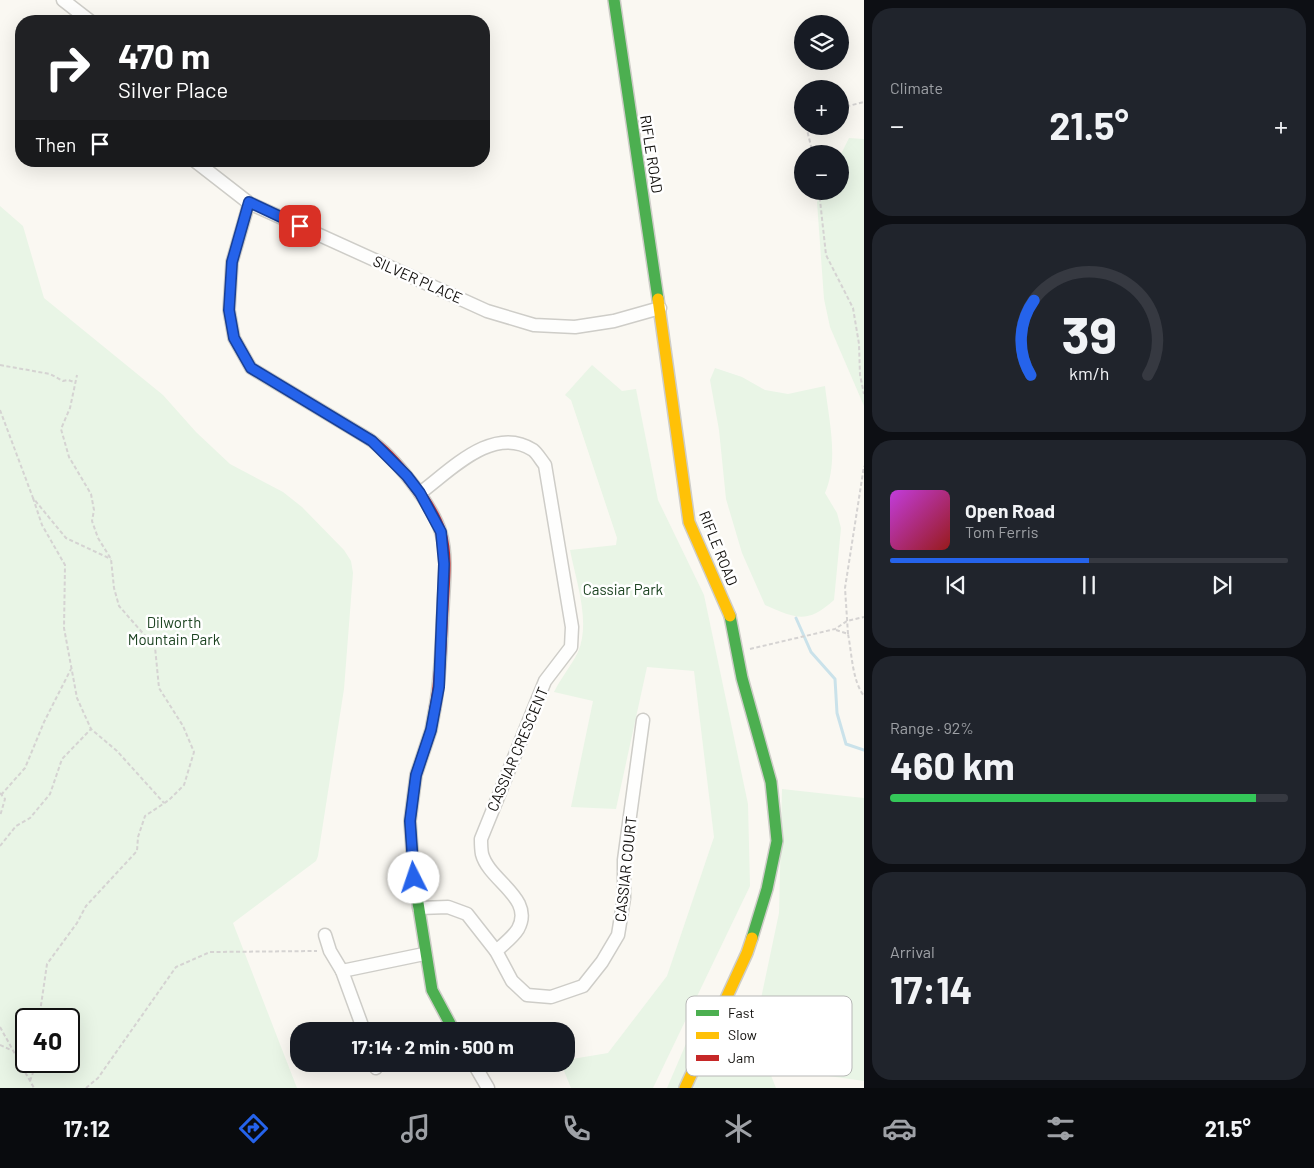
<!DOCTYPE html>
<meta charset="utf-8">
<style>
body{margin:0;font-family:Barlow,sans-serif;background:#20242c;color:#f1f3f6;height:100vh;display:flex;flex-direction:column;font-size:19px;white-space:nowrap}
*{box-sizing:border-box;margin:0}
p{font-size:16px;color:#9ea1a6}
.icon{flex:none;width:28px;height:28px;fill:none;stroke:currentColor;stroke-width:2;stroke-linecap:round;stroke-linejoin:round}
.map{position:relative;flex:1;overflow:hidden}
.drawer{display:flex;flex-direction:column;gap:8px;padding:8px;background:#0d0f14;width:450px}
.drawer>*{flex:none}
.top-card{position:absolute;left:15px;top:15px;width:475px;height:152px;border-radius:20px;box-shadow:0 5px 20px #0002;background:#202124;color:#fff;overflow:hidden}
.fabs{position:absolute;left:794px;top:15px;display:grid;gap:10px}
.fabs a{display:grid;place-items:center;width:55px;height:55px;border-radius:50%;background:#171b24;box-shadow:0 5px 20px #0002;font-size:25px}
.speed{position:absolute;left:15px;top:1008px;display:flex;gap:10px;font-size:25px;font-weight:700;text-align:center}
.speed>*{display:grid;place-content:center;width:65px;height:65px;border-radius:50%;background:#171b24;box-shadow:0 5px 20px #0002;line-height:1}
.speed .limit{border:2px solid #111;border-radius:8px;background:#fff;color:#111}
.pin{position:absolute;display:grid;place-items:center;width:42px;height:42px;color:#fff;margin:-21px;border-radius:10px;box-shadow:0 2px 8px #0006}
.me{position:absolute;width:55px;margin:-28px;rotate:356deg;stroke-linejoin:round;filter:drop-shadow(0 0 4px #0008)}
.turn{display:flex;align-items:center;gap:18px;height:105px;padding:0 20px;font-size:22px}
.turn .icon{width:65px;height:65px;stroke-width:2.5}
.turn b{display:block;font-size:35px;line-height:42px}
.then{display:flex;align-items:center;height:48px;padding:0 20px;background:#0003;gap:10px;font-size:19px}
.big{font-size:38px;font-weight:700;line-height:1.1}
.drawer .tile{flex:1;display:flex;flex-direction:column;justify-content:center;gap:8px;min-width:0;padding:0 18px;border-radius:20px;background:#20242c}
.drawer .dial{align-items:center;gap:0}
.dial svg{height:130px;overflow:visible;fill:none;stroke:#363941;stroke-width:7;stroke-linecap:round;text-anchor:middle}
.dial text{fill:#f1f3f6;stroke:none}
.song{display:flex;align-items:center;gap:15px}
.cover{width:60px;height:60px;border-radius:8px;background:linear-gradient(135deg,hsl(290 70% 55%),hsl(0 70% 35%))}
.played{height:5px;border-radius:2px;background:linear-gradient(90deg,#2563eb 50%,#363941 50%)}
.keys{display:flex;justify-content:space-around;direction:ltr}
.heat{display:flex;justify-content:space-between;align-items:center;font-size:28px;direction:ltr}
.charge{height:8px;border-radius:4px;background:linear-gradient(90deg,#34c759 92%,#363941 0)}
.trip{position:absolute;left:290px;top:1022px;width:285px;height:50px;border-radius:20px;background:#171b24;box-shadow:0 5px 20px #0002;font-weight:700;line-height:50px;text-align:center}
.menu{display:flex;height:80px;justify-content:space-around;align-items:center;background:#090b0e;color:#9ea1a6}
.menu .icon{width:35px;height:35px}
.menu .current{color:#2563eb}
.menu b{font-size:22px;color:#f1f3f6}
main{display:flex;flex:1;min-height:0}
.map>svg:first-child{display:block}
.green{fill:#e9f5e6;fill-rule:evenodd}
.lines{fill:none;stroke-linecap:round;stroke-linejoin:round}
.stream{stroke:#cae2ea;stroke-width:3}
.street-casing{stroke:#cecdc8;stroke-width:15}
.fast-casing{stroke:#cecdc8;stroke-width:14}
.slow-casing{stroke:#cecdc8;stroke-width:14}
.jam-casing{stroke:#cecdc8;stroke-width:14}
.path{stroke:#d5d3d2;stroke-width:2;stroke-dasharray:4 2.5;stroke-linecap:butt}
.street{stroke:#fefefd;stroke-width:12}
.fast{stroke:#4caf50;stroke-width:11}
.slow{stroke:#ffc107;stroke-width:11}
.jam{stroke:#c62828;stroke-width:11}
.route-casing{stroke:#184099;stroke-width:12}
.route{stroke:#2563eb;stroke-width:9}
.labels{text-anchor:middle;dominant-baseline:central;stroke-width:5;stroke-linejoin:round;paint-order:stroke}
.street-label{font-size:15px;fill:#100e0b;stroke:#fff}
.park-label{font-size:15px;fill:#1d4422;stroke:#fff}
.key{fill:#fff;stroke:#b7b7b6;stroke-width:1}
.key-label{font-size:14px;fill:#100e0b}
</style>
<main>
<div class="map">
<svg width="864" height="1088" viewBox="0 0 864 1088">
<rect width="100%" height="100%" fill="#faf8f2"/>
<g class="green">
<polygon points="849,138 864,139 864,406 830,327 824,299 817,202 823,191 840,191 840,156"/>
<path d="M 0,206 L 23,226 L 44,298 L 163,395 L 196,432 L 230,464 L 283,492 L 302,507 L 344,550 L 351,561 L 353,573 L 344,689 L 318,856 L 316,861 L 233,923 L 297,1088 L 0,1088 ZM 26,1019 L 69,1019 L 69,1061 L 26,1061 Z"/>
<path d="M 592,365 L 622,391 L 636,389 L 658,500 L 704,595 L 748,804 L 750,886 L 653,1088 L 571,1088 L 562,1066 L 566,1065 L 566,1060 L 608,1053 L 667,976 L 714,837 L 694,671 L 647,667 L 616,809 L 571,807 L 593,701 L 554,692 C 561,678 571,666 578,652 C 591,622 576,581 570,550 L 616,545 L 617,538 L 571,400 L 565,395 Z"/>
<path d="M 715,368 L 742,377 L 765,390 L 788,394 L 825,386 C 829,421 839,460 825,493 L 837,513 L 841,528 L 834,600 C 806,625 796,618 765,605 L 742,553 L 726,499 L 719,430 L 710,380 Z"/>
<polygon points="782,789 864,798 864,1081 779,1069 759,1008 779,913"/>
<polygon points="706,997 770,1073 776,1088 667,1088"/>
</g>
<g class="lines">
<polyline class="stream" points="796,618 811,652 835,679 837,713 846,744 864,750"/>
<g class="street-casing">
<g id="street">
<polyline points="63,0 90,21"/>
<polyline points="195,161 249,203 487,311 534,325 575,327 614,321 660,308"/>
<path d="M 419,908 L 448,907 L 467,914 L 496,951 C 503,945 513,937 518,929 C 535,898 489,881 482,854 C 481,849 481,843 481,839 L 545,681 L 571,647 L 572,627 L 545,465 C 541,460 537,453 533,450 C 493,424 450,471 420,493"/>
<polyline points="325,935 330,951 342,971"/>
<polyline points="496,951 512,981 527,995 551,997 583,986 602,962 618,935 624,898 624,860 643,720"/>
<polyline points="364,1031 342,971 424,954"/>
<polyline points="375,1064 376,1068"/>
<polyline points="474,1064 488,1088"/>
</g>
</g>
<g class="fast-casing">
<g id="fast">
<polyline points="614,0 658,299"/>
<polyline points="730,616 742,678 771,782 777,841 767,889 752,938"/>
<polyline points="435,708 431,730 416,775 410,821 414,878 432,990 454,1031"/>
</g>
</g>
<g class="slow-casing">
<g id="slow">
<polyline points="249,203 232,262 229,310 234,338 251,368 369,439"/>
<polyline points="658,299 689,522 730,616"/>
<polyline points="685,1088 747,953 752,938"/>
</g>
</g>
<g class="jam-casing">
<path id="jam" d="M 369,439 C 393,455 433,505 441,533 C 448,557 444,584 443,609 C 441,642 441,676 435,708"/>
</g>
<g class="path">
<polyline points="840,108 864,102"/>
<polyline points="806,126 813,154"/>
<polyline points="819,191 826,255 853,308 859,344 860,375 864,394"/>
<polyline points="0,365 50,374 63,381 68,380 74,382"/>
<polyline points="0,410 33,498 66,538 111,559"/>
<polyline points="33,498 42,525 65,565 64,628 77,698 91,729 117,751 164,803"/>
<path d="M 836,630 L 848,634 C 852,654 852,680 864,696"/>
<polyline points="848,634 845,588 864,466"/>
<polyline points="750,649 835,629 847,621 864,617"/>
<polyline points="0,793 5,799 0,816"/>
<polyline points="1,795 25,768 44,722 71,669"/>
<polyline points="0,846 16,826 30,818 50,794 62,759 91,729"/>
<polyline points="39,1019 47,964 77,923 86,906 137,851 138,837 145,816 169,800 184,785 194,752 183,726 159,688 155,647 119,606 114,588 111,559 98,538 92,521 94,510 91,494 69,457 61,429 70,408 77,375"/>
<polyline points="0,1027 34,1088"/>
<polyline points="0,1045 11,1050"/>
<polyline points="30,1081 37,1061"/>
<polyline points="86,1088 98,1078 176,967 210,952 317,951"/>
</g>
<use href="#street" class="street"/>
<use href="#fast" class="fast"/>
<use href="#slow" class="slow"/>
<use href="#jam" class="jam"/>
</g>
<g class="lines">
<g class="route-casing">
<polyline id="route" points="300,226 249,202 232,262 229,310 234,338 251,368 372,441 407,476 420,493 441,532 444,564 439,687 431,730 416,775 410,821 414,878"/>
</g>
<use href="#route" class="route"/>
</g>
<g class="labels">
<g class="street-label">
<text transform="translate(652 154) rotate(81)">RIFLE ROAD</text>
<text transform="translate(418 279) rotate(24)">SILVER PLACE</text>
<text transform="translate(719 548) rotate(68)">RIFLE ROAD</text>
<text transform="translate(517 749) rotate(-67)">CASSIAR CRESCENT</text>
<text transform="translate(625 869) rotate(-84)">CASSIAR COURT</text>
</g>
<g class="park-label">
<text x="623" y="589">Cassiar Park</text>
<text x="174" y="622">Dilworth<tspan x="174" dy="17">Mountain Park</tspan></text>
</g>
</g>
<rect x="686" y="996" width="166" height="80" rx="8" class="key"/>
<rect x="696" y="1010" width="23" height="6" fill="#4caf50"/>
<rect x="696" y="1032" width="23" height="7" fill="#ffc107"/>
<rect x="696" y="1055" width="23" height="6" fill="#c62828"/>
<g class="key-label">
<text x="728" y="1018">Fast</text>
<text x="728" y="1040">Slow</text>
<text x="728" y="1063">Jam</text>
</g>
</svg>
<div class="fabs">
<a><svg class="icon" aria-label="layers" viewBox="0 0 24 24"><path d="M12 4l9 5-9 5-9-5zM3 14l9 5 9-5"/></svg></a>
<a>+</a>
<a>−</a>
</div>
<div class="speed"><div class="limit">40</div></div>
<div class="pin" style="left:300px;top:226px;background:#d93025"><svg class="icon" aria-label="arrive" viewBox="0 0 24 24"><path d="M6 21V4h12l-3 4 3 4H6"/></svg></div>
<svg class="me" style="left:414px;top:878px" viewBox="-20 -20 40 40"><circle r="19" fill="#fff"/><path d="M0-13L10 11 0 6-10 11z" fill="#2563eb"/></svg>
<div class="trip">17:14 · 2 min · 500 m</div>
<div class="top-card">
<div class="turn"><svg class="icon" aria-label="right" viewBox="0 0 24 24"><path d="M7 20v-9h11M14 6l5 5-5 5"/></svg><div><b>470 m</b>Silver Place</div></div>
<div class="then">Then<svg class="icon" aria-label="arrive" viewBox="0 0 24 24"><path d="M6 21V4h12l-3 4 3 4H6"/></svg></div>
</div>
</div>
<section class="drawer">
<div class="tile"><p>Climate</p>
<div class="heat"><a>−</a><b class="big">21.5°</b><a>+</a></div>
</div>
<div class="tile dial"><svg viewBox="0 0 100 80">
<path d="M14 69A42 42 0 1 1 86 69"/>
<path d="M14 69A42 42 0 0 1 16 23" stroke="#2563eb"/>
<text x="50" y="56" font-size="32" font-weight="700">39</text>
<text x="50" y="72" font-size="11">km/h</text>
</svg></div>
<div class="tile">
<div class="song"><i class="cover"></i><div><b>Open Road</b><p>Tom Ferris</p></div></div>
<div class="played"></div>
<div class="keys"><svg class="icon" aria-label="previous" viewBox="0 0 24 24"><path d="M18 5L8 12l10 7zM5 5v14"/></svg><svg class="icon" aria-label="pause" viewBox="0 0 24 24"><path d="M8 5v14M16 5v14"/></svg><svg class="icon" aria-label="next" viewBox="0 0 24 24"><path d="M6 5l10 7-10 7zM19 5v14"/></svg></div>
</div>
<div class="tile"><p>Range · 92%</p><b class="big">460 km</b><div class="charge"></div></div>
<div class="tile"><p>Arrival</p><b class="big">17:14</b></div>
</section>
</main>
<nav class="menu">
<b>17:12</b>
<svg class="icon current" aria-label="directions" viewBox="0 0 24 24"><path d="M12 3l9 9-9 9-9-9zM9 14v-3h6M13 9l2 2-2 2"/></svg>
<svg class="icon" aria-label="music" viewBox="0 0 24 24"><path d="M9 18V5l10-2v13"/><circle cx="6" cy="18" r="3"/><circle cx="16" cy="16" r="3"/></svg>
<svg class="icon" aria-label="phone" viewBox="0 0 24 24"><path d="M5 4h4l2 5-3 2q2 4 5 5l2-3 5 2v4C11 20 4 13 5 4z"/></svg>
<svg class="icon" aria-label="climate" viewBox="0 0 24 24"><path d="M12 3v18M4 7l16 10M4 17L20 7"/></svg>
<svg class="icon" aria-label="car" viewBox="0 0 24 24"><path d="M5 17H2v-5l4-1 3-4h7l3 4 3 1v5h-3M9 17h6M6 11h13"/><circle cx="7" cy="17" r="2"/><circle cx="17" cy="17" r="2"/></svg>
<svg class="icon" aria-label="filters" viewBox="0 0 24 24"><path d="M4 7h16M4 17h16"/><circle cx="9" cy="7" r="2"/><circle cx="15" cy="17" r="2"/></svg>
<b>21.5°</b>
</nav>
